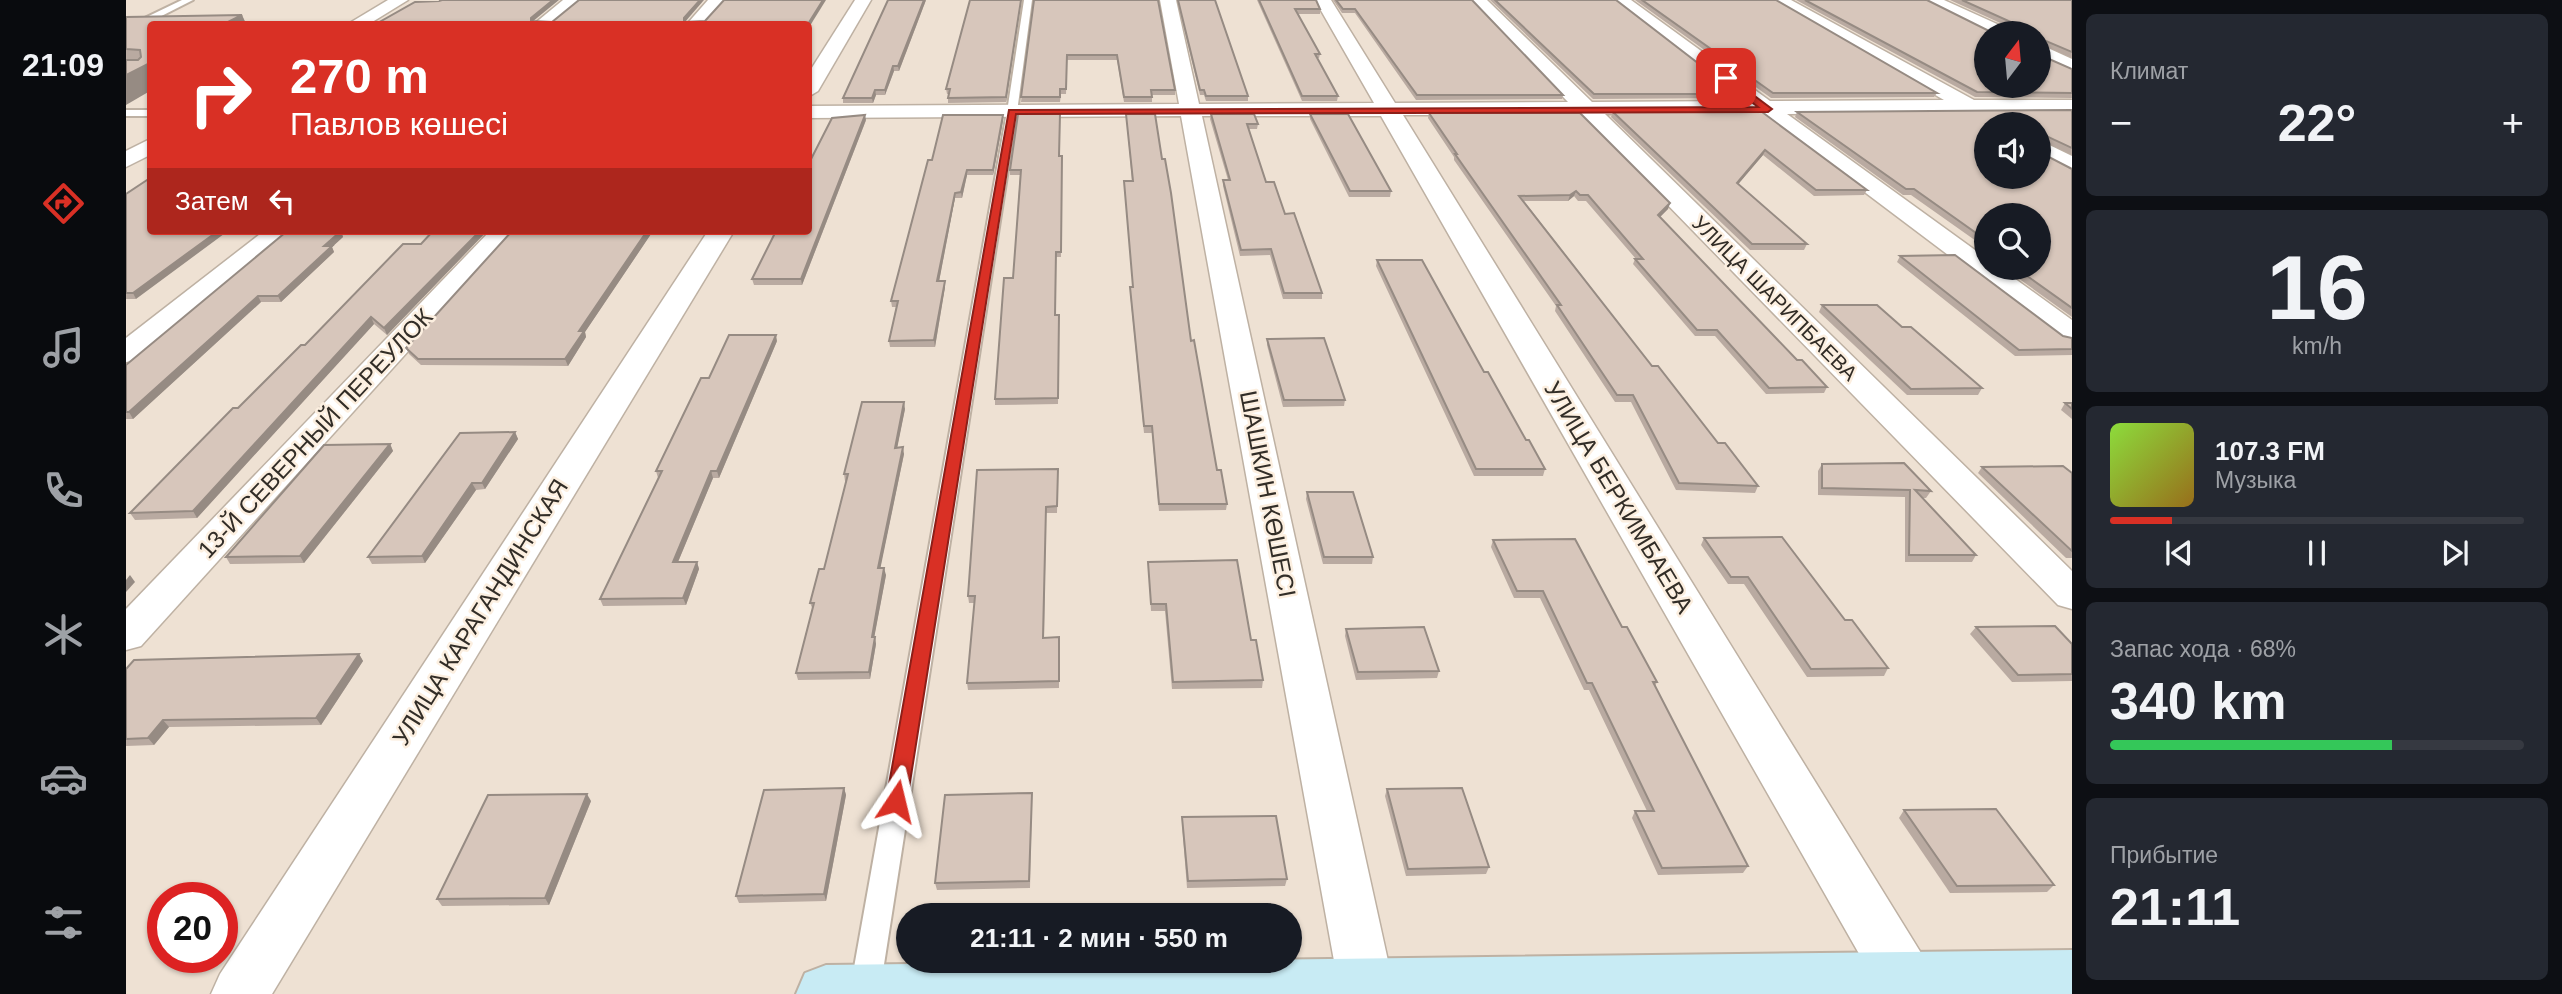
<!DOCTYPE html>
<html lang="ru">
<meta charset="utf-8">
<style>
body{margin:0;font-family:Helvetica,sans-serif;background:#242831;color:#f1f3f6;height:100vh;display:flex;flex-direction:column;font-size:26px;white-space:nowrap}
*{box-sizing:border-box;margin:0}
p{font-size:23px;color:#9ea1a6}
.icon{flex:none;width:38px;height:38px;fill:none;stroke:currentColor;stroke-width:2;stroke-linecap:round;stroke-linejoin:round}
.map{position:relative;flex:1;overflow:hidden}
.drawer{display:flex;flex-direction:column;gap:14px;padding:14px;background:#0d0f14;width:490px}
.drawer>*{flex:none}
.hud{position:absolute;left:21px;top:21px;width:665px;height:214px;border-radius:7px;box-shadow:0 2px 5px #0004;background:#d93025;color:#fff;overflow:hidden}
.needle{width:46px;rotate:16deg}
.tools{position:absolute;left:1848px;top:21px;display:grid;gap:14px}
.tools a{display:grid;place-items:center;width:77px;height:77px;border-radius:50%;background:#171b24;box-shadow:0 2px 5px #0004;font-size:35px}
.speed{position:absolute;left:21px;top:882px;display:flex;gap:14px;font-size:35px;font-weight:700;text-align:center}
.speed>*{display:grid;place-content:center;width:91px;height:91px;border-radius:50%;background:#171b24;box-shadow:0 2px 5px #0004;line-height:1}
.speed .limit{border:10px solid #d22;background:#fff;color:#111}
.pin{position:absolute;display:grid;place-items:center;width:60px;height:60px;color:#fff;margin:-30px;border-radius:14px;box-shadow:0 4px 10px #0006}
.me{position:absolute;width:77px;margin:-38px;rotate:10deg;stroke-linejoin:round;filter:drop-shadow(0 0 5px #0008)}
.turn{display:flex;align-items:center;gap:24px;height:147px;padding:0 28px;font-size:32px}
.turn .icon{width:91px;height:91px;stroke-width:2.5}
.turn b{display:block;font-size:49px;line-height:60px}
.then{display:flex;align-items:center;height:66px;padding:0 28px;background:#0003;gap:14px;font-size:26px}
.big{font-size:52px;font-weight:700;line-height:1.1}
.drawer .widget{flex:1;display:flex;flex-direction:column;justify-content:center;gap:10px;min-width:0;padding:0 24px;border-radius:10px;background:#242831}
.drawer .dial{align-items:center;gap:0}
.dial b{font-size:91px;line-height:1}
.song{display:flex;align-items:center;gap:21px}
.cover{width:84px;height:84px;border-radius:10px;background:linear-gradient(135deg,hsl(90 70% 55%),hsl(40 70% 35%))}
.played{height:7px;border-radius:4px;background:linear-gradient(90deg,#d93025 15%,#363941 15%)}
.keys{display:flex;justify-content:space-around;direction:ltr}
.heat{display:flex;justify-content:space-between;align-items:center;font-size:38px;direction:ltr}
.charge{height:10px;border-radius:5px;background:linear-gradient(90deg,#34c759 68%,#363941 0)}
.trip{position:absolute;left:770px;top:903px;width:406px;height:70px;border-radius:35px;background:#171b24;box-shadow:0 2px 5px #0004;font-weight:700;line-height:70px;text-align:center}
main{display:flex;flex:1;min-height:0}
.menu{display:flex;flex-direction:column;width:126px;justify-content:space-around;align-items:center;background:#090b0e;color:#9ea1a6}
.menu .icon{width:49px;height:49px}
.menu .selected{color:#d93025}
.menu b{font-size:32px;color:#f1f3f6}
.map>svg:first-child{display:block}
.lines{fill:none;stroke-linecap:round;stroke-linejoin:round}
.service-casing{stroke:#beb1a3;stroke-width:4}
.minor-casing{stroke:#beb1a3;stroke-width:3}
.secondary-casing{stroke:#beb1a3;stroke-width:4}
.service{fill:#fff;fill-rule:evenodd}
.minor{fill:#fff;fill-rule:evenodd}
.secondary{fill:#c8ebf4;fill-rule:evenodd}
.wall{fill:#b9aaa1}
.shaded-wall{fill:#968b83}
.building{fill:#d7c6bb;stroke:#968b83;stroke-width:2;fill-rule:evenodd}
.route{fill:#d93025;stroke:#8d1f18;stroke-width:2}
.labels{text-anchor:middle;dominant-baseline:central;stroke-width:5;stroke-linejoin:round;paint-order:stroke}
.far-street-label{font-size:21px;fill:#322d27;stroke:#fcefe0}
.street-label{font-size:24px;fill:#322d27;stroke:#fcefe0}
</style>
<main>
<nav class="menu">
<b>21:09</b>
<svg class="icon selected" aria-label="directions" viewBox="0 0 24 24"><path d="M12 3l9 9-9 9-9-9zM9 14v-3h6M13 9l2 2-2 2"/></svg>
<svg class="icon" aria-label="music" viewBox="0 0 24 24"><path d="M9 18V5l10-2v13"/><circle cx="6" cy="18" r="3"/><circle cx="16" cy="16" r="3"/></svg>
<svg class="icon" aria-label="phone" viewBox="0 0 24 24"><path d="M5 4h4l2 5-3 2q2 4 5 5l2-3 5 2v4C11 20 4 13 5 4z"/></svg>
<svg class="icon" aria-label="climate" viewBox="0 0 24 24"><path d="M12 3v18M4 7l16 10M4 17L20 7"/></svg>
<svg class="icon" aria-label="car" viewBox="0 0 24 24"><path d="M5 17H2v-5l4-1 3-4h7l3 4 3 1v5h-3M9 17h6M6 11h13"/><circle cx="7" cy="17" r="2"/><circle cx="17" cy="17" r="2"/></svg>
<svg class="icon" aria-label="filters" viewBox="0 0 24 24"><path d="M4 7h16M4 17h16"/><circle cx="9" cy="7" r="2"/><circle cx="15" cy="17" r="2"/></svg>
</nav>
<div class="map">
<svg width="1946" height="994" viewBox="0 0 1946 994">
<rect width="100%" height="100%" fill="#eee1d3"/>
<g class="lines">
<g class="service-casing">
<g id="service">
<polygon points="56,0 67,0 0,34 0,27"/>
<polygon points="898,0 906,0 891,112 754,990 752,994 726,994 724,990 881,112"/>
<rect x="0" y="110" width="24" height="6"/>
</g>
</g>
<g class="minor-casing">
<g id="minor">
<polygon points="262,0 282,0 243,24 222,24"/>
<polygon points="437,0 455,0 426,24 408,24"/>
<polygon points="582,0 599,0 578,24 561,24"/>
<polygon points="729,0 745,0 692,91 682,97 682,74"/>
<polygon points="1034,0 1050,0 1073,104 1248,103 1189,0 1205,0 1269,103 1442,102 1344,0 1361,0 1466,102 1618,101 1486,0 1505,0 1644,101 1818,100 1645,0 1665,0 1848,100 1946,100 1946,112 1661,114 1860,258 1860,268 1874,268 1946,320 1946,343 1935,340 1635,114 1479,114 1946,571 1946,609 1932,605 1454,115 1277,115 1808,974 1817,994 1756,994 1255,116 1076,116 1268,988 1266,994 1214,994 1055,116 682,118 682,106 1053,104"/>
<polygon points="1797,0 1818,0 1882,29 1885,33 1862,33"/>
<polygon points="1913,44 1946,59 1946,72 1913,57"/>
<polygon points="24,139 24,155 0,167 0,151"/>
<polygon points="1913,140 1946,156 1946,173 1913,156"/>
<polygon points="138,231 167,231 11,360 0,362 0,338"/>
<polygon points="364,231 391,231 15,646 0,650 0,609"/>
<polygon points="582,231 608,231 146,994 85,994 94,974"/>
</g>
</g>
<g class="secondary-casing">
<polygon id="secondary" points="1946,950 1946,994 670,994 679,973 700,965"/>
</g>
<use href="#service" class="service"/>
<use href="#minor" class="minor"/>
<use href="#secondary" class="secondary"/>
</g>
<g class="wall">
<polygon points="800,0 773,71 768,71 759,95 750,95 747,103 717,103 717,98"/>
<polygon points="844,0 895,0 880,102 822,103 822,94 821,94 820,89"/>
<polygon points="908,0 1049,90 1049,95 1026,95 1026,102 998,102 991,60 941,60 940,94 935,94 934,102 895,102"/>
<polygon points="1051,0 1089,0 1122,96 1122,101 1080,101 1078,95 1074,95"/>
<polygon points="1131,0 1190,0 1194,9 1194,14 1172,14 1194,54 1193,58 1191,58 1212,96 1211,101 1176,101"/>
<polygon points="1207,0 1346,0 1437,95 1436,99 1290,100 1229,13 1216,13"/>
<polygon points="1364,0 1490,0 1612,94 1610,98 1467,99"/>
<polygon points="1509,0 1650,0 1811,93 1808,97 1645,98"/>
<polygon points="1670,0 1801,0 1863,31 1886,31 1883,27 1824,0 1946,0 1946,58 1914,44 1914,55 1946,69 1946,98 1849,97"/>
<polygon points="116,15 120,24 24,24 0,105 0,17"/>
<polygon points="1946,110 1946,155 1914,140 1915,153 1946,169 1946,317 1878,268 1913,268 1860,215 1860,248 1785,195 1777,195 1669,117 1671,112"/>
<polygon points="1487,112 1636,112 1741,190 1738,195 1688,196 1637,155 1612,184 1681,244 1678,250 1624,250 1485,117"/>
<polygon points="1303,113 1544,203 1542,209 1534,217 1671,360 1701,387 1698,393 1640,394 1589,336 1569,336 1507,264 1509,259 1510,259 1460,201 1452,201 1448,196 1442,201 1398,201 1526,366 1592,443 1632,486 1629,493 1550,490 1505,402 1489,402 1429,311 1430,306 1328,160 1328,157 1302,118"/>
<polygon points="1000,114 1065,341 1091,470 1101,504 1100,510 1033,511 1026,433 1018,433 1004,293 1004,287 1007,287 998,181 1006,181"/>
<polygon points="1085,114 1132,124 1131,129 1122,129 1140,182 1159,214 1196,293 1196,299 1157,299 1144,255 1114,256 1097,186 1097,180 1102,180 1084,119"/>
<polygon points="1184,114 1265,191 1264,197 1223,197 1184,119"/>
<polygon points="877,115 877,120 867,175 841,175 836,198 829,198 813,281 819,287 809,347 764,347 763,341 770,307 766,307 765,301 806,160"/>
<polygon points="740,120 676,285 628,285 626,279"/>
<polygon points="934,156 935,257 930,257 929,315 933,315 932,404 869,405 869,399 887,278 894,175 884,175 884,170"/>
<polygon points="0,194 10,299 0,299"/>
<polygon points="215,231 217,237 206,247 208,252 155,302 135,302 7,419 0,419 0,365"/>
<polygon points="307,231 361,231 261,335 248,324 71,518 9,520 4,513 179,345 295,244"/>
<polygon points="386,231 527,231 459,332 460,337 442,366 295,365 283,354 280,348"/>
<polygon points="1774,256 1937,336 1946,338 1946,355 1889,356 1771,262"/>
<polygon points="1251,260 1358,372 1400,440 1419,469 1417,476 1348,476 1250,266"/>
<polygon points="1696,305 1776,327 1856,388 1852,395 1781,395 1693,312"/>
<polygon points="1141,339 1219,400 1218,406 1157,407 1141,345"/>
<polygon points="651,341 593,478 587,478 552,562 571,562 573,569 560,605 477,606 474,599 532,478 530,471 583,378"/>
<polygon points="1939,403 1946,403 1946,419 1935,410"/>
<polygon points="779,409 771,447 778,454 754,568 760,575 748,637 750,644 744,679 672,680 670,673 687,610 684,603 698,569 720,481 719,481 718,474"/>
<polygon points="389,432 392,439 359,489 350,490 299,563 246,564 242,557"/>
<polygon points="264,444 267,451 178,563 104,564 100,557"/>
<polygon points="1696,464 1805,491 1800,498 1796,498 1850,555 1846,562 1779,562 1779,497 1692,495 1692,471"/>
<polygon points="1856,467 1946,473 1946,558 1940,558 1852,473"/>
<polygon points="932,469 931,513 920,513 918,638 933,637 933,688 842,690 841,683 849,603 843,603 842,596"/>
<polygon points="1181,492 1247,557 1246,564 1197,564 1180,499"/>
<polygon points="1578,538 1719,620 1762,668 1758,676 1681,677 1618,584 1602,584 1575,545"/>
<polygon points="1367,540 1496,627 1531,682 1529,686 1622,866 1617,873 1532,875 1506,818 1509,811 1521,811 1463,690 1458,690 1414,598 1388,598 1365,547"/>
<polygon points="1022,562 1125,640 1137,680 1136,688 1046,689 1039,611 1025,611"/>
<polygon points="1850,627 1946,644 1946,681 1886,682 1844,634"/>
<polygon points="1220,629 1313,671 1311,678 1230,680 1219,636"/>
<polygon points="233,654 237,661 195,725 43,727 28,745 0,746 0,669"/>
<polygon points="718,788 720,795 700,901 613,903 610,896"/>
<polygon points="1261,789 1363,867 1360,874 1280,876 1259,796"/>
<polygon points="906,793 904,888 811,890 809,883"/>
<polygon points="465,801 423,905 316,906 311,899"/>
<polygon points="1778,810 1928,885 1921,892 1824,893 1773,818"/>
<polygon points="1056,817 1161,879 1159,886 1061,888 1056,824"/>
</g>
<g class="shaded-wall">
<polygon points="427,0 433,0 406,22 405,21 405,18"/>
<polygon points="574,0 578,0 559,22 558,18"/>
<polygon points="697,0 700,0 682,29 682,24"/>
<polygon points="798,0 800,0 773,71 772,66"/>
<polygon points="895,0 880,102 880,97"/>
<polygon points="116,15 120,24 98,24"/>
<polygon points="24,63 24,91 0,105 0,75"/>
<polygon points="767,66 768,71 759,95 759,90"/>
<polygon points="749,90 750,95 747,103 746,98"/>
<polygon points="739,115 740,120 676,285 675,279"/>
<polygon points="877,115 877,120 867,175 867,170"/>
<polygon points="1639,150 1637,155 1609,188 1611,183"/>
<polygon points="841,170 841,175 836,198 835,192"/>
<polygon points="1450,191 1448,196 1442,201 1444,195"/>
<polygon points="829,193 829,198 812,287 811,281"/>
<polygon points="1544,203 1542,209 1530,221 1532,215"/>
<polygon points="92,231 102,231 10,299 7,293"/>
<polygon points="215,231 217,237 206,247 208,252 155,302 152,296 198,246"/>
<polygon points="354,231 361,231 261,335 258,328"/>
<polygon points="521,231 527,231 459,332 460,337 442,366 439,359 453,331"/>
<polygon points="819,281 819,287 809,347 808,340"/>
<polygon points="132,296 135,302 7,419 3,412"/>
<polygon points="245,317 248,324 71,518 67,511"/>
<polygon points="650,335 651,341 593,478 591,471"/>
<polygon points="778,402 779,409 770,454 769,448"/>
<polygon points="389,432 392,439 359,489 356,483"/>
<polygon points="264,444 267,451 178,563 174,556"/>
<polygon points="777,447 778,454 753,575 752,568"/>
<polygon points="585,471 587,478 549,569 547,562"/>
<polygon points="346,483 350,490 299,563 296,556"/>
<polygon points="571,562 573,569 560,605 557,598"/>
<polygon points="758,568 760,575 747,644 746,637"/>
<polygon points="4,575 9,582 0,592 0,580"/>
<polygon points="749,637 750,644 744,679 743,672"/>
<polygon points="233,654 237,661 195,725 190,718"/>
<polygon points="37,720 43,727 28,745 22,738"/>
<polygon points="718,788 720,795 700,901 698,894"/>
<polygon points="461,794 465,801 423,905 419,898"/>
</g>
<g class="building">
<polygon points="316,0 427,0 405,18 405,21 426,22 453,0 574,0 558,18 558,22 579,21 598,0 697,0 682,24 250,24 289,2 313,1"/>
<polygon points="762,0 798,0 772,66 767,66 759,90 749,90 746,98 717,98"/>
<polygon points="844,0 895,0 880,97 822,98 824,89 820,89"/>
<polygon points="908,0 1032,0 1049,90 1025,90 1026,97 998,97 991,55 941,55 940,89 934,89 934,97 895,97"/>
<polygon points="1052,0 1089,0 1122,96 1080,96 1078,90 1074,90"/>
<polygon points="1133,0 1190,0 1194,9 1169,9 1194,54 1189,54 1212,96 1176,96"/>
<polygon points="1210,0 1346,0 1437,95 1291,95 1229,9 1217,9"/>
<polygon points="1369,0 1490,0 1612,94 1468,94"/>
<polygon points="1516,0 1650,0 1811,93 1647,93"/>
<path d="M 1679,0 L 1801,0 L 1863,31 L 1887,31 L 1890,29 L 1885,22 L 1836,0 L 1946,0 L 1946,52 L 1913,38 L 1914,55 L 1946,69 L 1946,93 L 1851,92 ZM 1860,33 L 1913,33 L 1913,86 L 1860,86 Z"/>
<polygon points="116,15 98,24 24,24 24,63 0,75 0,60 12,60 15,57 14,50 0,49 0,17"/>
<path d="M 1946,110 L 1946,148 L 1914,133 L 1915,153 L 1946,169 L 1946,308 L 1890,268 L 1913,268 L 1913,215 L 1860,215 L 1860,240 L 1788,189 L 1780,189 L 1671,112 ZM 1860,124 L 1913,124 L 1913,177 L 1860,177 Z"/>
<polygon points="1487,112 1636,112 1741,190 1690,190 1639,150 1611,183 1681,244 1626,244"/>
<polygon points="1303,113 1454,113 1544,203 1532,215 1671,360 1676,360 1701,387 1643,388 1591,330 1571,330 1509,259 1517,259 1462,195 1454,195 1450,191 1444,195 1393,196 1526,366 1532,366 1592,443 1599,443 1632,486 1553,483 1507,395 1491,395 1431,305 1435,305 1329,154 1331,154"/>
<polygon points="892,114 934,114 933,156 936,156 935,252 930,252 929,315 933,315 932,398 869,399 878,278 887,278 895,170 884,170"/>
<polygon points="1000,114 1029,114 1036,159 1039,159 1045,193 1065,341 1068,340 1091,470 1095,470 1101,504 1033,504 1026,426 1018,426 1004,287 1007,287 998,181 1007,181"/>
<polygon points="1085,114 1128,114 1132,124 1121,124 1140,182 1148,182 1159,214 1168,213 1196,293 1158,293 1145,249 1115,250 1097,180 1104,180"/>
<polygon points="1184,114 1222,114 1265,191 1224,191"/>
<polygon points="739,115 675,279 626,279 650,231 682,231 682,165 706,118"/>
<polygon points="817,115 877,115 867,170 841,170 835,192 829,193 811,281 819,281 808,340 763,341 772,301 765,301 802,160 806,160"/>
<polygon points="24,178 24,231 92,231 7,293 0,293 0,194"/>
<polygon points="215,231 198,246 206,246 152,296 132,296 3,412 0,412 0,365 160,232"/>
<polygon points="307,231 354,231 258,328 245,317 67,511 4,513 107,408 112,408 175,345 179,345 277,244 295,244"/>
<polygon points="386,231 521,231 453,331 458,331 439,359 292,359 280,348"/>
<polygon points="1829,255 1937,336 1946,338 1946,349 1893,350 1774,256"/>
<polygon points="1251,260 1296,260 1358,372 1362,372 1400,440 1403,440 1419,469 1350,469"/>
<polygon points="1696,305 1751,305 1776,327 1785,327 1856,388 1785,389"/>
<polygon points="603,335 650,335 591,471 585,471 547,562 571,562 557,598 474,599 536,471 530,471 575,378 583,378"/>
<polygon points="1198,338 1219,400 1158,400 1141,339"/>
<polygon points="736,402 778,402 769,448 777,447 752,568 758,568 746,637 749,637 743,672 670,673 688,603 684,603 693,569 698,569 722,474 718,474"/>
<polygon points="1939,403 1946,403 1946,409"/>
<polygon points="389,432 356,483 346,483 296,556 242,557 334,433"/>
<polygon points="264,444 174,556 100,557 198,445"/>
<polygon points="1778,463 1805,491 1789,490 1850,555 1783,555 1784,490 1696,488 1696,464"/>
<polygon points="1937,466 1946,473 1946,551 1856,467"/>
<polygon points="932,469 931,506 920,507 917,638 933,637 933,681 841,683 849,596 842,596 851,470"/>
<polygon points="1181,492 1227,492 1247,557 1198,557"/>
<polygon points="1656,537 1719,620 1726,620 1762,668 1685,669 1622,577 1605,577 1578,538"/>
<polygon points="1449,539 1496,627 1501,627 1531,682 1527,682 1622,866 1536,868 1509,811 1528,811 1466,683 1461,683 1417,591 1391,591 1367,540"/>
<polygon points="1111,560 1125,640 1130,640 1137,680 1047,682 1040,604 1025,604 1022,562"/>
<polygon points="1929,626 1946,644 1946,674 1892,675 1850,627"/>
<polygon points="1298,627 1313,671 1232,672 1220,629"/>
<polygon points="233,654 190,718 37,720 22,738 0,739 0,669 8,660"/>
<polygon points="718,788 698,894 610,896 638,790"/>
<polygon points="1336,788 1363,867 1282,869 1261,789"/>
<polygon points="906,793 903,881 809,883 819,795"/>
<polygon points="461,794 419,898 311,899 362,795"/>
<polygon points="1870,809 1928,885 1831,886 1778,810"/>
<polygon points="1150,816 1161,879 1062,881 1056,817"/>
</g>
<polygon class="route" points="1597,76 1602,76 1646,109 1642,112 890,114 781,801 778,807 770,810 763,807 760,801 883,110 1632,107 1597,80"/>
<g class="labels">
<g class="far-street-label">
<text transform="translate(1649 298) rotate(45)">УЛИЦА ШАРИПБАЕВА</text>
</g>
<g class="street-label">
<text transform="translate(189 433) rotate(-47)">13-Й СЕВЕРНЫЙ ПЕРЕУЛОК</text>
<text transform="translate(1142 494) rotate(79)">ШАШКИН КӨШЕСІ</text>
<text transform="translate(1493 497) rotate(59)">УЛИЦА БЕРКИМБАЕВА</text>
<text transform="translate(354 612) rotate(-58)">УЛИЦА КАРАГАНДИНСКАЯ</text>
</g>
</g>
</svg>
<div class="tools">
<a><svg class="needle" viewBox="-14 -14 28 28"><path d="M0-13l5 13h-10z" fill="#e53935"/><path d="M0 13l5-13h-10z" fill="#9ea1a6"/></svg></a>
<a><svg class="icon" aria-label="sound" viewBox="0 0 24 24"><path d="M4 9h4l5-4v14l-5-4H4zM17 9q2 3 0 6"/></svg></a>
<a><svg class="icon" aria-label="search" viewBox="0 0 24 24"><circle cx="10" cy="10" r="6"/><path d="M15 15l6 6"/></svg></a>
</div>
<div class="speed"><div class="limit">20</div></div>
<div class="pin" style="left:1600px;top:78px;background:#d93025"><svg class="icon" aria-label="arrive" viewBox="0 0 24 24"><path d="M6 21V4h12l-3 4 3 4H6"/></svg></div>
<svg class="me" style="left:770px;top:801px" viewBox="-20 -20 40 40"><path d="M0-17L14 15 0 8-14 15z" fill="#d93025" stroke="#fff" stroke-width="4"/></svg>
<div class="trip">21:11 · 2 мин · 550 m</div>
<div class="hud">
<div class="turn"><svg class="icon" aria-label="right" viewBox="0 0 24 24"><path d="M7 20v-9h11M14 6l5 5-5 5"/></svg><div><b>270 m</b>Павлов көшесі</div></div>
<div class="then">Затем<svg class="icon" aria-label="left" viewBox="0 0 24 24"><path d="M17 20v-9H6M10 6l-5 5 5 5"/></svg></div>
</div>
</div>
<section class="drawer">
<div class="widget"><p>Климат</p>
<div class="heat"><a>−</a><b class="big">22°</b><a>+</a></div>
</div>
<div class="widget dial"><b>16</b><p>km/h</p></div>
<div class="widget">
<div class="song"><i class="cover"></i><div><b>107.3 FM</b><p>Музыка</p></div></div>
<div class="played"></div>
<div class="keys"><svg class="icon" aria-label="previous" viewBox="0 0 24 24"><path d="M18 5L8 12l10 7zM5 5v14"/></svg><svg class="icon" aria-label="pause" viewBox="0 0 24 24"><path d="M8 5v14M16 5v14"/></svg><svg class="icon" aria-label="next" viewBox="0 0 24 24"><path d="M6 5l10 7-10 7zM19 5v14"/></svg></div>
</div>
<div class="widget"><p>Запас хода · 68%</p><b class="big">340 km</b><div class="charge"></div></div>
<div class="widget"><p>Прибытие</p><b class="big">21:11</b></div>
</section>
</main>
